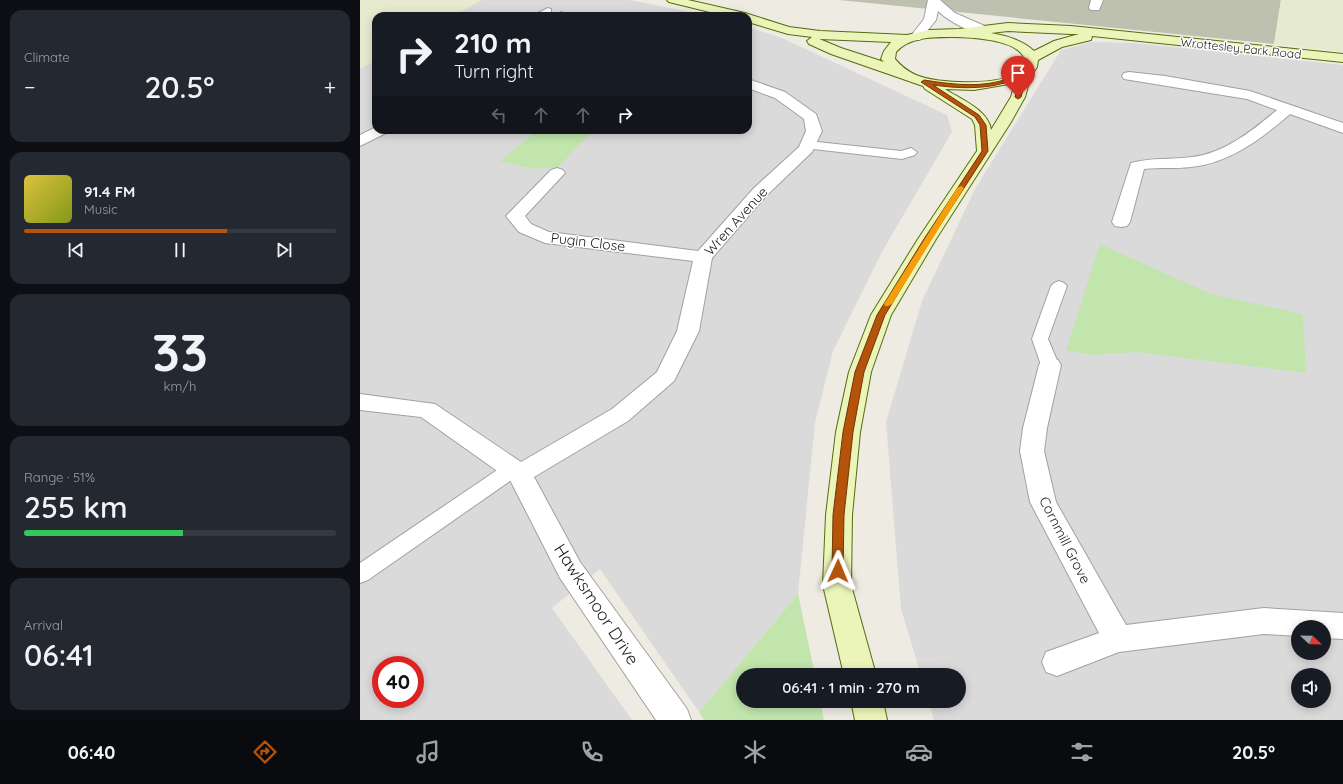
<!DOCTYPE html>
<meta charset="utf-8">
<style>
body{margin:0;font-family:Quicksand,sans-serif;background:#242831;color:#f1f3f6;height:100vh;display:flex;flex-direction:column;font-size:15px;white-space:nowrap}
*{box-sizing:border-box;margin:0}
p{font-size:13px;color:#9ea1a6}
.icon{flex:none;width:22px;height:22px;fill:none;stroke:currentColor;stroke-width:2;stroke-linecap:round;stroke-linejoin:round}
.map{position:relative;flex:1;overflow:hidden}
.drawer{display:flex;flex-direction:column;gap:10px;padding:10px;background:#0d0f14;width:360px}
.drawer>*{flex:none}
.top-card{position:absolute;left:12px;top:12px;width:380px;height:122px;border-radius:12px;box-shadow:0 2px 10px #0003;background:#171b24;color:#f1f3f6;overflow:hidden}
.needle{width:26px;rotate:112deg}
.fabs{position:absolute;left:931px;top:620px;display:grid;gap:8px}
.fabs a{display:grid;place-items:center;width:40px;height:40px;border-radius:50%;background:#171b24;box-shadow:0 2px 10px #0003;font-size:20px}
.speed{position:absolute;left:12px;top:656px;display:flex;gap:8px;font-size:20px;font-weight:700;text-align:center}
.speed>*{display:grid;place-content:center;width:52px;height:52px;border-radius:50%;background:#171b24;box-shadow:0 2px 10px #0003;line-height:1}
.speed .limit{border:6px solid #d22;background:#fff;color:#111}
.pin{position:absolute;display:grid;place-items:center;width:34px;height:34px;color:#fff;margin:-41px -17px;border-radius:50% 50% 50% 0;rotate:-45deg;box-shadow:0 0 4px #0007}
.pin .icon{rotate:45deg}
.me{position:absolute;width:44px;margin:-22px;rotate:1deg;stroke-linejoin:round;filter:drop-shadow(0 0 3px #0008)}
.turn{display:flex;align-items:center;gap:14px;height:84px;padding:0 16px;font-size:18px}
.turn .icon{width:52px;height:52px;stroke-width:2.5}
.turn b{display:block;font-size:28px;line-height:34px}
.lanes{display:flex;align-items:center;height:38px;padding:0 16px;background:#0003;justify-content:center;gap:20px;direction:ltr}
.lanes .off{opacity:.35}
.big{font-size:30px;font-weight:600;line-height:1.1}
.drawer .widget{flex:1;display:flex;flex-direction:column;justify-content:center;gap:6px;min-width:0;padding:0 14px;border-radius:12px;background:#242831}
.drawer .dial{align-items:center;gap:0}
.dial b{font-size:52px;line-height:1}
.song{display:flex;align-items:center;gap:12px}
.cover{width:48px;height:48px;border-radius:6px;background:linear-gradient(135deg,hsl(50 70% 55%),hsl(70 70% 35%))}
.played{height:4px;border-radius:2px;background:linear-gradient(90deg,#b45309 65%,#363941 65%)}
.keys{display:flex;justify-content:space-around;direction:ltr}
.heat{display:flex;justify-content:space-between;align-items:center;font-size:22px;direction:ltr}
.charge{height:6px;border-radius:3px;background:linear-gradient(90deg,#34c759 51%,#363941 0)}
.trip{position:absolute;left:376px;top:668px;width:230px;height:40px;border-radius:20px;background:#171b24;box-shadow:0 2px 10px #0003;font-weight:600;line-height:40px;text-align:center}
.tab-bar{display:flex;height:64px;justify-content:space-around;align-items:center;background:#090b0e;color:#9ea1a6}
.tab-bar .icon{width:28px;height:28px}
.tab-bar .current{color:#b45309}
.tab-bar b{font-size:18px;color:#f1f3f6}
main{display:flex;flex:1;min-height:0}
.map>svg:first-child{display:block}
.residential{fill:#dbdada;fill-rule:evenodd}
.construction{fill:#bfc1b0}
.farmland{fill:#e6ebd0}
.grass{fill:#c1e5ac}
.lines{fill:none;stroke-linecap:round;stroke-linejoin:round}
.lane-casing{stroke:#a1a1a1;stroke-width:2}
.street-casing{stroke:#a1a1a1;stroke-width:2}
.secondary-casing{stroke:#566c0c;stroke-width:2}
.lane{fill:#fff;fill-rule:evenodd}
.street{fill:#fff;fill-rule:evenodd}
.secondary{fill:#ebf5ba;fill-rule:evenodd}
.route{fill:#b45309;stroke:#753606}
.slow{fill:#f59e0b}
.labels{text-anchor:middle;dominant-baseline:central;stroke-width:3;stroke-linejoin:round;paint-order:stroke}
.far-street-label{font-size:12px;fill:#1d1d1d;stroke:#fff}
.street-label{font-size:14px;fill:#1d1d1d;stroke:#fff}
.near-street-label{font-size:17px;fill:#1d1d1d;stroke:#fff}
</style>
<main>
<section class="drawer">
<div class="widget"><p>Climate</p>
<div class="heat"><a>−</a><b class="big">20.5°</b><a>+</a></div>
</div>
<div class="widget">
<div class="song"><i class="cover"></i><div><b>91.4 FM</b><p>Music</p></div></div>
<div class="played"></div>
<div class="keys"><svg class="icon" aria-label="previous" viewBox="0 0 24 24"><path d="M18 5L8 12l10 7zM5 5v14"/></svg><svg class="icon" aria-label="pause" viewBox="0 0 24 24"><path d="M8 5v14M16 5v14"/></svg><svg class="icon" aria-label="next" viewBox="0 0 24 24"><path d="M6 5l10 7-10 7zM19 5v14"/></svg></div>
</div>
<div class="widget dial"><b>33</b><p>km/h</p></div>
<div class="widget"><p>Range · 51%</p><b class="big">255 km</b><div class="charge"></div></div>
<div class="widget"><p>Arrival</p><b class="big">06:41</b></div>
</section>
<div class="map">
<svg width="983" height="720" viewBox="0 0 983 720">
<rect width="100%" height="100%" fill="#eeebe3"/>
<g class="residential">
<polygon points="120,0 270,0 350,16 90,16"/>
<path d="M 388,27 L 422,38 L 587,115 L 592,132 L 523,250 L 473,351 L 455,423 L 438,594 L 339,712 L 240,569 L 192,608 L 272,720 L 0,720 L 0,66 L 16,57 L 16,130 L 388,130 ZM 21,665 L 55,665 L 55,699 L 21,699 Z"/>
<path d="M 732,42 L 776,43 L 983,65 L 983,720 L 574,720 L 569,701 L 599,701 L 599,675 L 561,675 L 541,609 L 526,422 L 562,301 L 615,189 L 701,50 ZM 938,627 L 964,627 L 964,653 L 938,653 ZM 938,675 L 964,675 L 964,701 L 938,701 Z"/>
</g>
<polygon class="construction" points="479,0 921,0 914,44"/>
<g class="farmland">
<polygon points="0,0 122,0 93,16 16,16 16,60 0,69"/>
<polygon points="921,0 983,0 983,52 914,44"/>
</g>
<g class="grass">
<polygon points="178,130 234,130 198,167 175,169 140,161"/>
<polygon points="740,244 851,294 943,314 946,373 776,352 731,355 706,350"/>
<polygon points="438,594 455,675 383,675 383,701 460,701 464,720 344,720 339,712"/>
</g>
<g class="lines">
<g class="lane-casing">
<g id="lane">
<polygon points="188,8 191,9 191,13 184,16 172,16"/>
<polygon points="201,12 204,13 205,16 195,16"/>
<polygon points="448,141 541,151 551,148 557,152 555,155 542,159 444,148 442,145 444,142"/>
<polygon points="699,281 704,283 707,286 688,339 699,365 696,369 690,370 684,369 681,365 672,339 691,286 694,283"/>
<polygon points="153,462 160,464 163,469 160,474 8,580 0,583 0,563 146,464"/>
</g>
</g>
<g class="street-casing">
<g id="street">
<path d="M 568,0 L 580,0 L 595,13 L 627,27 L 629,30 L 627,33 C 614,36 587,20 578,11 L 576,20 L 560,40 L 552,40 L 550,37 L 564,19 Z"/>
<polygon points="731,0 743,0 739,10 731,10 729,8"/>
<path d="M 769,72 L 805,76 L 890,91 L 983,123 L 983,133 L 930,114 C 901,139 870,163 831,167 C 815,169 800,167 784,169 L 770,222 L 767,226 L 761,227 L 755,226 L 752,222 L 771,163 C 792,157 812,160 832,157 C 865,153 893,130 917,110 L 887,99 L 764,79 L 762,76 L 764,73 Z"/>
<polygon points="388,79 425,92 456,114 462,131 452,152 406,196 352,258 339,331 314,381 268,421 174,477 220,562 327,709 331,720 296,720 200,578 150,480 61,417 0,410 0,394 75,404 161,462 252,409 297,372 317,331 333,261 185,243 159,232 146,216 191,170 197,168 203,170 205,173 165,216 171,224 189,232 338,251 394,188 439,147 446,131 444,119 415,98 388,88"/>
<polygon points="16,127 16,130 29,130 26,133 0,146 0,135"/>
<polygon points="690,358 698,360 701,365 687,428 684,451 696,502 766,625 904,608 983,613 983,639 964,638 964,627 938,627 938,636 904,634 759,652 697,676 686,672 682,662 686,652 739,633 670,502 660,451 663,428 679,365 682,360"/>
</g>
</g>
<g class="secondary-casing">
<g id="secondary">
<path d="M 307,0 L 328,0 L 385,13 L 429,27 L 460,31 L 547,35 L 569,30 L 599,29 L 648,23 L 711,26 L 983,54 L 983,62 L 732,36 L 731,40 L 702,47 L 678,60 L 677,67 L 671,76 L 665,97 L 651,122 L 576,239 L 531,315 L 511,372 L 500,432 L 492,515 L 491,585 L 516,675 L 484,675 L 463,585 L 466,515 L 476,432 L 489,372 L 511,315 L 558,239 L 617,151 L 615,125 L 612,119 L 565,89 L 563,86 L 471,54 L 449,44 L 447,41 L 452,37 L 428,34 L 388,22 L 388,16 L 366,16 L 309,2 ZM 648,31 L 711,34 L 719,34 L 694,41 L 674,51 C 662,40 647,36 631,33 ZM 591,37 C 609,37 657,39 664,58 C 666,62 665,66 662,69 C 647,87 576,84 556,75 C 547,71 541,66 535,59 L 536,52 C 550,37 572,37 591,37 ZM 457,38 L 460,39 L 531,42 L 524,51 L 521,59 L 524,62 L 481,48 ZM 655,83 L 651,97 L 631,130 C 629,110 600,99 585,89 L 614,90 Z"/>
<polygon points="491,701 523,701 527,720 495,720"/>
</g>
</g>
<use href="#lane" class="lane"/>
<use href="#street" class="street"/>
<use href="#secondary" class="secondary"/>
</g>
<path class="route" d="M 664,72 L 667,74 L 661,97 L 658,99 L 655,97 L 661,77 C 633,90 602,89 573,85 L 619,115 L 626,125 L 628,151 L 571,239 L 525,315 L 504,372 L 493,432 L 484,515 L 483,571 L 482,574 L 473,574 L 472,571 L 473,515 L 483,432 L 495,372 L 517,315 L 564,239 L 622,151 L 620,125 L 615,117 L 561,82 L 564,80 C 590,84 618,88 644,80 C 651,78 658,74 664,72 Z"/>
<polygon class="slow" points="601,186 604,188 532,304 528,306 525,306 524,304 597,188"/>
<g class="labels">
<g class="far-street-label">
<text transform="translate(881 48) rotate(6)">Wrottesley Park Road</text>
</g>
<g class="street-label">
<text transform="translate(376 221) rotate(-48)">Wren Avenue</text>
<text transform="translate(228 242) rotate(7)">Pugin Close</text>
<text transform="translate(705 540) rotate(63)">Cornmill Grove</text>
</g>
<g class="near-street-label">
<text transform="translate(237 604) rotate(57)">Hawksmoor Drive</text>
</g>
</g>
</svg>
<div class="fabs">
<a><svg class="needle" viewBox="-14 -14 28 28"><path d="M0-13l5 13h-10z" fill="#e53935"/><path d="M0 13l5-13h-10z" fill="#9ea1a6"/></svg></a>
<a><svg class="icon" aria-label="sound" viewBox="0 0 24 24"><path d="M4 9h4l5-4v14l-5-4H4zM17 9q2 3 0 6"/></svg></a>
</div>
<div class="speed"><div class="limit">40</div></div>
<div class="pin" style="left:658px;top:97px;background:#d93025"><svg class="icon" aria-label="arrive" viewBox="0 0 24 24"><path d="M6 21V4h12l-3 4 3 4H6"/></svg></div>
<svg class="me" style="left:478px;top:571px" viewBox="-20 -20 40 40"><path d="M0-17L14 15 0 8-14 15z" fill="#b45309" stroke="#fff" stroke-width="4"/></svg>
<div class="trip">06:41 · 1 min · 270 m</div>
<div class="top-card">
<div class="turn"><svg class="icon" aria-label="right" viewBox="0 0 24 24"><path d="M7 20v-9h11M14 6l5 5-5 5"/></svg><div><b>210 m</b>Turn right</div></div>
<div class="lanes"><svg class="icon off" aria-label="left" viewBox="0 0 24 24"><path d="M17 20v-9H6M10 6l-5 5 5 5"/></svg><svg class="icon off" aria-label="ahead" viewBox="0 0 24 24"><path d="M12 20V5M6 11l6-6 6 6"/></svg><svg class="icon off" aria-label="ahead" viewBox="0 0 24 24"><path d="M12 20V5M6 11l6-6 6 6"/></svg><svg class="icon" aria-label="right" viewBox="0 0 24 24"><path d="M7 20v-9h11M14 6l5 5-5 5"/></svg></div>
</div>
</div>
</main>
<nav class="tab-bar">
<b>06:40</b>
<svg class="icon current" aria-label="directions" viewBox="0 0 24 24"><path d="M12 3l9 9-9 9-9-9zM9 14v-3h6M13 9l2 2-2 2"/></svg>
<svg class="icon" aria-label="music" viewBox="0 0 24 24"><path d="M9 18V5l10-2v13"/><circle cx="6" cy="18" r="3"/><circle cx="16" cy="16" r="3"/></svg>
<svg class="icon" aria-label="phone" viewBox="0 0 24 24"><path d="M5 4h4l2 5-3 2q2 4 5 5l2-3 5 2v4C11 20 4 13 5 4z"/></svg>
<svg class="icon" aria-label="climate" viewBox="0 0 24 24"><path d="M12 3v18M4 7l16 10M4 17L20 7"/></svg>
<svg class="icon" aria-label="car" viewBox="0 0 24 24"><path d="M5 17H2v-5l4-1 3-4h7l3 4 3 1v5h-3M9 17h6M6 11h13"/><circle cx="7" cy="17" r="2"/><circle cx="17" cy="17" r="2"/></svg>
<svg class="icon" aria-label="filters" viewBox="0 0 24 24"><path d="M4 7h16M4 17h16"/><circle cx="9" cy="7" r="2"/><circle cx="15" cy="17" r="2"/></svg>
<b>20.5°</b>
</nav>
